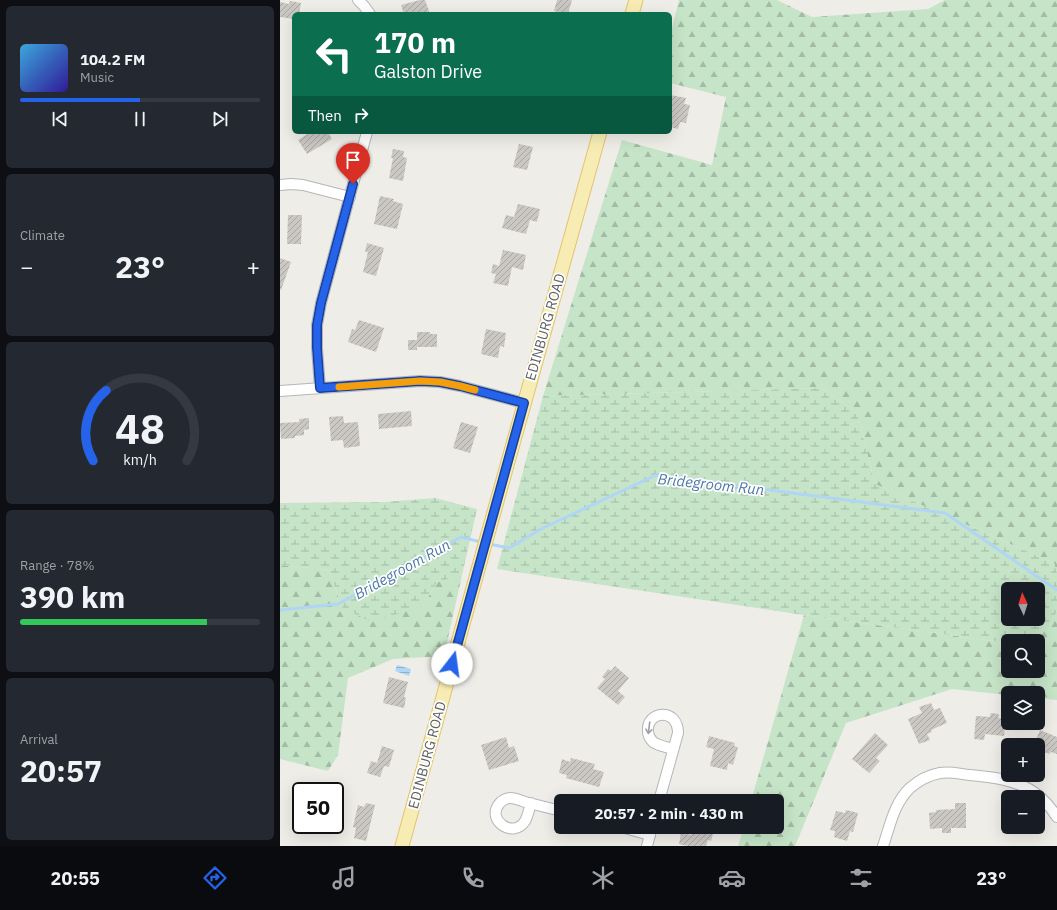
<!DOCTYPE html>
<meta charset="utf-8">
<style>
body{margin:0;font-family:"IBM Plex Sans",sans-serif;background:#242831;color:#f1f3f6;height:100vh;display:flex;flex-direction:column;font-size:15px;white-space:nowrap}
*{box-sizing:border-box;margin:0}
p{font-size:13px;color:#9ea1a6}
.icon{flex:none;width:22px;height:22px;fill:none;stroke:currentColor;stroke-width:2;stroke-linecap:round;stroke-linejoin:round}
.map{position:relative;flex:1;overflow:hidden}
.details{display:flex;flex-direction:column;gap:6px;padding:6px;background:#0d0f14;width:280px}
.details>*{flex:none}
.hud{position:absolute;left:12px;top:12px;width:380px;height:122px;border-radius:6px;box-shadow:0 4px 16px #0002;background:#0b6e4f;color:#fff;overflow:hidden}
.needle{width:26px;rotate:356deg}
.buttons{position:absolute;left:721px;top:582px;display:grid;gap:8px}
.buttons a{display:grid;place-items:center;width:44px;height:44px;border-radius:6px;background:#171b24;box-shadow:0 4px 16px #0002;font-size:20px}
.speed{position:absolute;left:12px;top:782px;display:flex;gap:8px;font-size:20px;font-weight:700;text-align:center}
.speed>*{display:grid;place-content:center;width:52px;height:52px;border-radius:50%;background:#171b24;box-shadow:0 4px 16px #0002;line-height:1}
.speed .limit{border:2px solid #111;border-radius:6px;background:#fff;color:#111}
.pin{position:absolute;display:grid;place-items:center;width:34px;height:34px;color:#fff;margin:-41px -17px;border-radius:50% 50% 50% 0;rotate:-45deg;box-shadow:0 0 4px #0007}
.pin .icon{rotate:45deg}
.me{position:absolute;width:44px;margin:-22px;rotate:15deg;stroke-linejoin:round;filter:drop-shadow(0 0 3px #0008)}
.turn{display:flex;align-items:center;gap:14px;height:84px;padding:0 16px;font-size:18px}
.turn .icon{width:52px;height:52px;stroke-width:2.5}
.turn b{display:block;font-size:28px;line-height:34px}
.then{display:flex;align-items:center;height:38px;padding:0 16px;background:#0003;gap:8px;font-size:15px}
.big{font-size:30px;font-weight:700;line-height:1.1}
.details .card{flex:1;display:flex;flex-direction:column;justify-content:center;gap:6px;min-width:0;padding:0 14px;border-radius:6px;background:#242831}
.details .dial{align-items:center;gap:0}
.dial svg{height:104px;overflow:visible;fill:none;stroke:#363941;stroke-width:7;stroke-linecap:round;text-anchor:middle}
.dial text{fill:#f1f3f6;stroke:none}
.song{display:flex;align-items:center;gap:12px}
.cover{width:48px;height:48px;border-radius:6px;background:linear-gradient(135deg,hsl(200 70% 55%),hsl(250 70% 35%))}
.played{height:4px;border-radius:2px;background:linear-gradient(90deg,#2563eb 50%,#363941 50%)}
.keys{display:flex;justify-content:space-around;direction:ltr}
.heat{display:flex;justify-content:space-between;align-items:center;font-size:22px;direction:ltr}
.charge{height:6px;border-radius:3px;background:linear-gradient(90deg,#34c759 78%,#363941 0)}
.trip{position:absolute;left:274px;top:794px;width:230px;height:40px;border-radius:6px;background:#171b24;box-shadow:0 4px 16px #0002;font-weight:700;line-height:40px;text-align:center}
.tab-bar{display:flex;height:64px;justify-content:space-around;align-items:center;background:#090b0e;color:#9ea1a6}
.tab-bar .icon{width:28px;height:28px}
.tab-bar .current{color:#2563eb}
.tab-bar b{font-size:18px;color:#f1f3f6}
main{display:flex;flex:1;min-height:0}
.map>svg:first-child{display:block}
.forest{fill:url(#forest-firs)}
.wetland{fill:url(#wetland-marsh);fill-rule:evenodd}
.water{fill:url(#water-rules)}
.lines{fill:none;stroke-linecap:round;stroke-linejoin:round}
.stream{stroke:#b0d6f6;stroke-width:3}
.building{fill:url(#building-hatch)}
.minor-casing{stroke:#b4b6ba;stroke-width:12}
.major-casing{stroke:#e3c46c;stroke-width:15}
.minor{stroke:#fff;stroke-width:10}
.major{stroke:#f7edb4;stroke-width:13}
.oneway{stroke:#9ea0a3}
.route-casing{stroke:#184099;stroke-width:10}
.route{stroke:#2563eb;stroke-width:7}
.slow{stroke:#f59e0b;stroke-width:7}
.labels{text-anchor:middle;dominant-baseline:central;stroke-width:3.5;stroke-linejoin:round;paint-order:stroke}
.street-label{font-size:14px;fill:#5e6166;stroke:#fff}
.water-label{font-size:15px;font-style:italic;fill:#4d78a7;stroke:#fff}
</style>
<main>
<section class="details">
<div class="card">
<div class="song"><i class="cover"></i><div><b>104.2 FM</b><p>Music</p></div></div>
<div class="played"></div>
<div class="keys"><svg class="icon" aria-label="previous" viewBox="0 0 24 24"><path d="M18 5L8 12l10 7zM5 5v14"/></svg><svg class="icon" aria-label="pause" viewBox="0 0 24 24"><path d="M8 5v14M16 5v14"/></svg><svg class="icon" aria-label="next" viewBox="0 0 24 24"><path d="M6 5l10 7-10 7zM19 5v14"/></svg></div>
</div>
<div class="card"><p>Climate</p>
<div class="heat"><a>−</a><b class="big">23°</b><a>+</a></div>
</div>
<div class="card dial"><svg viewBox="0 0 100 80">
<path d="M14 69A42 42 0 1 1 86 69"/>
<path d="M14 69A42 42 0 0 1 24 15" stroke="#2563eb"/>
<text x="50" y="56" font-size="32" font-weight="700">48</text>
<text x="50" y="72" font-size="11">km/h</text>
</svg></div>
<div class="card"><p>Range · 78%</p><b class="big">390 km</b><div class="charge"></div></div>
<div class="card"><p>Arrival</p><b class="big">20:57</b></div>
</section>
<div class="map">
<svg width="777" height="846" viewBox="0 0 777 846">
<defs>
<pattern id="forest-firs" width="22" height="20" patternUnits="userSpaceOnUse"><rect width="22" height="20" fill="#c6e4c7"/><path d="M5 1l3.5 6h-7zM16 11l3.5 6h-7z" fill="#a4bca5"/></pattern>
<pattern id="wetland-marsh" width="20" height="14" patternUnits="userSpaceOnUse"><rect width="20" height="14" fill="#c6e4c7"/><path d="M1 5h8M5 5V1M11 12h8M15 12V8" fill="none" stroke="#a4bca5"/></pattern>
<pattern id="water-rules" width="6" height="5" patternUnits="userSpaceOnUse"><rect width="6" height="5" fill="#b0d6f6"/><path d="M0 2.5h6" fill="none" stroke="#92b1cb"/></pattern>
<pattern id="building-hatch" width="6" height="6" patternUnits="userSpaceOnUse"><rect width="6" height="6" fill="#cbc8c4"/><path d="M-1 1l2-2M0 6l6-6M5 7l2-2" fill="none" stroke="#a8a6a3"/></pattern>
</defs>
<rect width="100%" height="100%" fill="#efede7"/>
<g class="forest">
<polygon points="399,0 497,0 532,17 648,9 665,0 777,0 777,573 774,563 666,516 595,484 577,412 542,388 263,396 342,140 432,165 446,97 390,83 390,36"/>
<polygon points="0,565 49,570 62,607 143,606 157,582 182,575 164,656 113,659 68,678 58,755 48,771 0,759"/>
<polygon points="777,610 777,700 758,698 758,693 728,693 728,695 672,689 566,723 515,846 458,846 464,827 497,827 497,801 471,801 524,615 728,643 728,671 758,671 758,641 750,641 769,629"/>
</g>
<g class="wetland">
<path d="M 542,388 L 577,412 L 595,484 L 666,516 L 774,563 L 777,573 L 777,610 L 769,629 L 750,641 L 728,641 L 728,643 L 524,615 L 217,569 L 263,396 ZM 728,589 L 758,589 L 758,619 L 728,619 Z"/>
<polygon points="155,498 197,509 182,575 157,582 143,606 91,622 62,607 49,570 0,565 0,503 105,502"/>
</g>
<polygon class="water" points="117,665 131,669 129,676 115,671"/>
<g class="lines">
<g class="stream">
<polyline points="209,544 229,548 261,529 376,475 665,513 777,590"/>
<polyline points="0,610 58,604 181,537 201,542"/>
</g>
</g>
<g class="building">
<polygon points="140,0 145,0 150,14 124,14 121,5"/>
<polygon points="277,0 292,0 288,14 274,11"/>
<polygon points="10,1 21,3 19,14 14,14 14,19 0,17 0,2 9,4"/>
<polygon points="390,95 406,98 404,104 410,105 406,123 400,122 398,129 390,127"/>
<polygon points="31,132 48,132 52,139 27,154 18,140"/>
<polygon points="239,144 253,147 247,170 233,167"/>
<polygon points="113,149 124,151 123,157 127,158 123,181 109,178 113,158 111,158"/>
<polygon points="100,196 114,199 113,201 123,204 117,229 94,224"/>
<polygon points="238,204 260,209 257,222 250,220 246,234 222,228 226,215 234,217"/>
<polygon points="8,215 22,215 21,244 7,244"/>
<polygon points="87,243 104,248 96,276 83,272 88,252 85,252"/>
<polygon points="223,250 246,255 243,270 232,267 228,286 213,283 216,274 211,273 213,264 219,266"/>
<polygon points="0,258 11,262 1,290 0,289"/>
<polygon points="79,320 104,328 96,352 68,342 72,329 75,330"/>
<polygon points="206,329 226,333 224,347 220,346 218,358 201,354"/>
<polygon points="137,332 150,332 150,334 157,334 157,347 137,347 137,350 128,350 128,340 137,340 137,343"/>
<polygon points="131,411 132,426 99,429 98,414"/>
<polygon points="63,416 64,423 78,422 80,446 64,448 63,440 51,441 49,417"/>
<polygon points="29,418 29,429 24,430 24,435 15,436 15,438 1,439 0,423 19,422 19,419"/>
<polygon points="181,422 198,427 190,453 173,448"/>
<polygon points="335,666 349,678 338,691 345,697 338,705 317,688 325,679 322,677 328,669 331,671"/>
<polygon points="109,677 128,682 124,697 126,698 124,708 103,703"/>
<polygon points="651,703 654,710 660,708 667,723 651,730 652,732 647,734 650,740 639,744 628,719 642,713 639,707"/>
<polygon points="711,713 719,714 718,718 726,719 724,736 705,734 704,740 694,739 696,716 710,717"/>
<polygon points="760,730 777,737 777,754 771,752 769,754 758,750 758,745 754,745"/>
<polygon points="595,733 608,745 596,758 600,761 589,773 572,759"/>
<polygon points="429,736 455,743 454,746 458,747 453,765 448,763 447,770 430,766 434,749 426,747"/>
<polygon points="226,737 229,748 234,746 239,761 209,770 201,745"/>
<polygon points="102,746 114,750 109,767 104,766 100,777 87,773 91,761 97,763"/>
<polygon points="291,758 315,764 313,769 324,772 319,787 286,778 287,775 279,773 282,759 290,762"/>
<polygon points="86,803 95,805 86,841 74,838 76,828 73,827 78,805 84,807"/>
<polygon points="675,803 686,803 686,828 671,828 671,833 662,833 662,828 650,829 649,813 656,812 656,810 675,809"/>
<polygon points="566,810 578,813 573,832 570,831 567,841 554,837 555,831 550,830 556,811 565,813"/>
<polygon points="413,827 431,827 430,830 434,831 431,841 428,840 426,846 408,846 399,844 401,833 411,835"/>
</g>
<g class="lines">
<g class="minor-casing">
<g id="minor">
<polyline points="78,0 84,6 90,14"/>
<polyline points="0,185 11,184 23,185 70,197"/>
<polyline points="40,388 37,348 37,325 41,303 87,132"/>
<polyline points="0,391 140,381 160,382 180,386 244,403"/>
<path d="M 379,801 L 398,733 C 398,707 366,711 368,731 C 368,735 370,739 373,742 C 379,746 387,747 393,749"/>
<path d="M 251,803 C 249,809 248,816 245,821 C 234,839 206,821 219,804 C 221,801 226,798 230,798 C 234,798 240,800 245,802 C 257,805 269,808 281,811"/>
<polyline points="341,827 370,835"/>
<polyline points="367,846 372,827"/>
<path d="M 603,846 C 610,826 614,803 630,788 C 638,781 649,775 660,773 C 670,771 680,774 690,775 C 711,777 731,779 749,789 C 761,796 770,806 777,817"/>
</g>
</g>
<g class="major-casing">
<g id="major">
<polyline points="352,14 356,0"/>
<polyline points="122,846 204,548 320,132"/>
</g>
</g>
<use href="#minor" class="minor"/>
<use href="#major" class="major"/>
</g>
<defs><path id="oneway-shaft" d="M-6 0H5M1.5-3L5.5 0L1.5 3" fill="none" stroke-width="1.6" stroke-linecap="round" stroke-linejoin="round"/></defs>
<use class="oneway" href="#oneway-shaft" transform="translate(369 728) rotate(97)"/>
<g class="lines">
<g class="route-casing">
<polyline id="route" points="73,184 41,303 37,325 37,348 40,388 140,381 160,382 180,386 244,403 172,664"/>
</g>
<use href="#route" class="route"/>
<polyline class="slow" points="59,387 140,381 160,382 180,386 195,390"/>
</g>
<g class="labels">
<g class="street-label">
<text transform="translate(265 327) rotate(-74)">EDINBURG ROAD</text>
<text transform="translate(147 755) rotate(-75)">EDINBURG ROAD</text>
</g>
<g class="water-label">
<text transform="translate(431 484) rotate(6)">Bridegroom Run</text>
<text transform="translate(122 569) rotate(-29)">Bridegroom Run</text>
</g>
</g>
</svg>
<div class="buttons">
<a><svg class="needle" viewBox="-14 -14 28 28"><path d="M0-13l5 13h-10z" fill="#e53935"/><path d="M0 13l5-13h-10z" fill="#9ea1a6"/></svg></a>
<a><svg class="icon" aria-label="search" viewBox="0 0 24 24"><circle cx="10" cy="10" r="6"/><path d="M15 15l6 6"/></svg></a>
<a><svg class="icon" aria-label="layers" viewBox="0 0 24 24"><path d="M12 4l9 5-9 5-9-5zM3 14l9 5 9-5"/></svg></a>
<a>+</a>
<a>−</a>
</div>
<div class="speed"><div class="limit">50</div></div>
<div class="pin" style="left:73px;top:184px;background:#d93025"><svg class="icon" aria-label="arrive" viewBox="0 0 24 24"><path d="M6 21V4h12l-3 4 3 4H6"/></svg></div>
<svg class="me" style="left:172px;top:664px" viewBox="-20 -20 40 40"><circle r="19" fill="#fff"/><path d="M0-13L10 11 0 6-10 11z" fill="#2563eb"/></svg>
<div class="trip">20:57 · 2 min · 430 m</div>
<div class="hud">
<div class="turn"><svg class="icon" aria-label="left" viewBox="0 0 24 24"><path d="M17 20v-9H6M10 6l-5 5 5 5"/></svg><div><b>170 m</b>Galston Drive</div></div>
<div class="then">Then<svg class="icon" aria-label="right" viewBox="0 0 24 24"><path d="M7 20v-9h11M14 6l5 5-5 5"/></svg></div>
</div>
</div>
</main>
<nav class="tab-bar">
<b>20:55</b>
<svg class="icon current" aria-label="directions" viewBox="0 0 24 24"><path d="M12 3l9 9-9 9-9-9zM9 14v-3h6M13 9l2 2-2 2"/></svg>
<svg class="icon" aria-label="music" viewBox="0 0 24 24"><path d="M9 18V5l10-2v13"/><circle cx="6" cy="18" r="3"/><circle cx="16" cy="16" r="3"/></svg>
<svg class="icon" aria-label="phone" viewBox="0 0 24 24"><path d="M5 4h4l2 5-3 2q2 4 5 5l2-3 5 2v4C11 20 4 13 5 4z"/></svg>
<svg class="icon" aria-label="climate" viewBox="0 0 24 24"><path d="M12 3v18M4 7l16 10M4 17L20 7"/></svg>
<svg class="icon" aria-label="car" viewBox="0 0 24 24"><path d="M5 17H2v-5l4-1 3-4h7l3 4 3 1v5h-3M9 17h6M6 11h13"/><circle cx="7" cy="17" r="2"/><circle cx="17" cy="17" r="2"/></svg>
<svg class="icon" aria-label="filters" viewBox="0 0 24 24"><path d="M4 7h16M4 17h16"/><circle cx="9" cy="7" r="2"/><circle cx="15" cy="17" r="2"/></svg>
<b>23°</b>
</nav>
